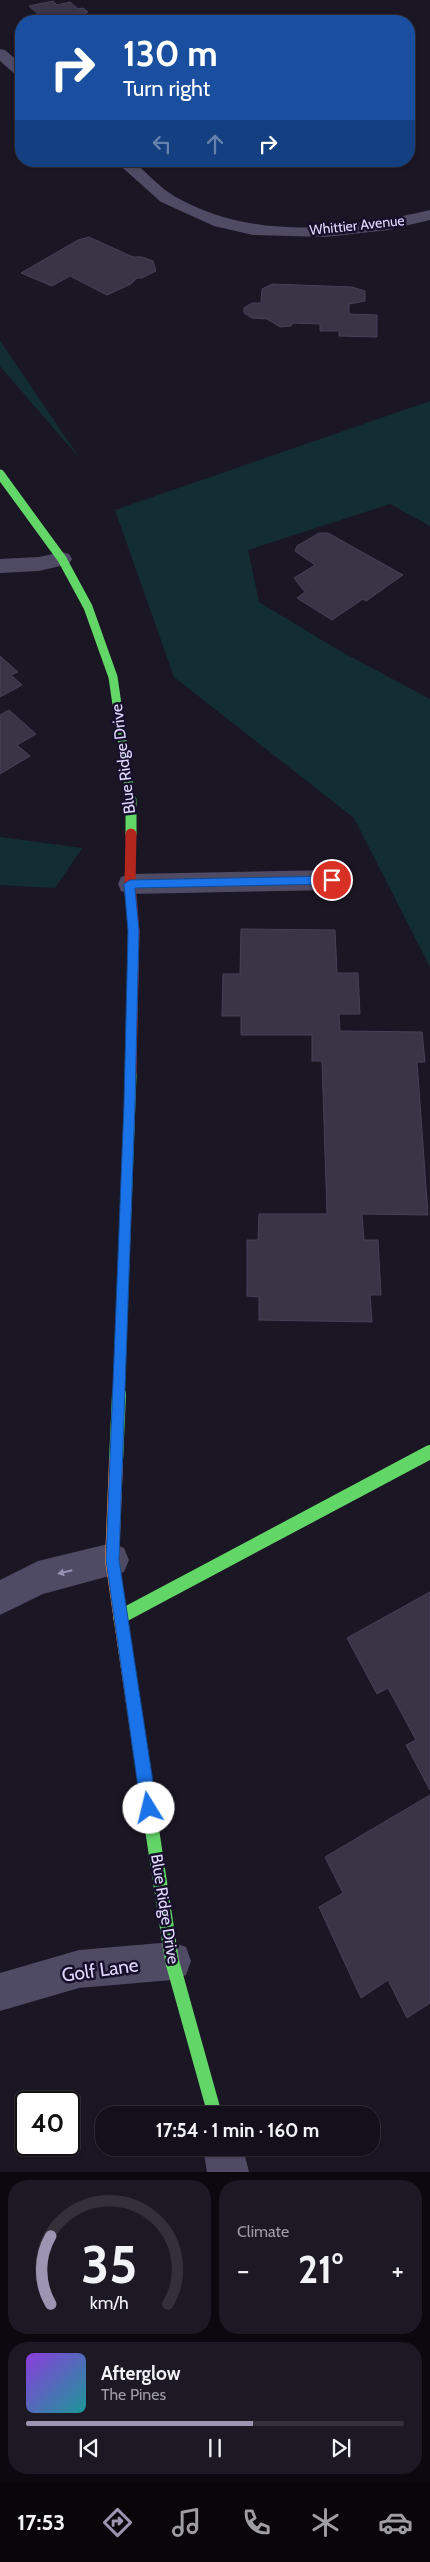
<!DOCTYPE html>
<meta charset="utf-8">
<style>
body{margin:0;font-family:Cabin,sans-serif;background:#1d1924;color:#f1f3f6;height:100vh;display:flex;flex-direction:column;font-size:19px;white-space:nowrap}
*{box-sizing:border-box;margin:0}
p{font-size:16px;color:#9d9da3}
.icon{flex:none;width:28px;height:28px;fill:none;stroke:currentColor;stroke-width:2;stroke-linecap:round;stroke-linejoin:round}
.map{position:relative;height:2172px;overflow:hidden}
.panel{display:flex;flex-direction:column;gap:8px;padding:8px;background:#0b090f;flex:1}
.panel>*{flex:none}
.guide{position:absolute;left:15px;top:15px;width:400px;height:152px;border-radius:20px;box-shadow:0 1px 4px #0004,0 0 0 1px #33303a;background:#1a4fa0;color:#fff;overflow:hidden}
.speed{position:absolute;left:15px;top:2091px;display:flex;gap:10px;font-size:25px;font-weight:700;text-align:center}
.speed>*{display:grid;place-content:center;width:65px;height:65px;border-radius:50%;background:#14101b;box-shadow:0 1px 4px #0004,0 0 0 1px #33303a;line-height:1}
.speed .limit{border:2px solid #111;border-radius:8px;background:#fff;color:#111}
.pin{position:absolute;display:grid;place-items:center;width:42px;height:42px;color:#fff;margin:-21px;border:2px solid #fff;border-radius:50%;box-shadow:0 1px 5px #0007}
.me{position:absolute;width:55px;margin:-28px;rotate:351deg;stroke-linejoin:round;filter:drop-shadow(0 0 4px #0008)}
.turn{display:flex;align-items:center;gap:18px;height:105px;padding:0 25px;font-size:22px}
.turn .icon{width:65px;height:65px;stroke-width:2.5}
.turn b{display:block;font-size:35px;line-height:42px}
.lanes{display:flex;align-items:center;height:48px;padding:0 25px;background:#0003;justify-content:center;gap:25px;direction:ltr}
.lanes .off{opacity:.35}
.big{font-size:38px;font-weight:700;line-height:1.1}
.panel .widget{flex:1;display:flex;flex-direction:column;justify-content:center;gap:8px;min-width:0;padding:0 18px;border-radius:20px;background:#1d1924}
.panel .dial{align-items:center;gap:0}
.dial svg{height:130px;overflow:visible;fill:none;stroke:#33303a;stroke-width:7;stroke-linecap:round;text-anchor:middle}
.dial text{fill:#f1f3f6;stroke:none}
.song{display:flex;align-items:center;gap:15px}
.cover{width:60px;height:60px;border-radius:8px;background:linear-gradient(135deg,hsl(270 70% 55%),hsl(180 70% 35%))}
.played{height:5px;border-radius:2px;background:linear-gradient(90deg,#9b95b2 60%,#33303a 60%)}
.keys{display:flex;justify-content:space-around;direction:ltr}
.heat{display:flex;justify-content:space-between;align-items:center;font-size:28px;direction:ltr}
.panel .tiles{flex:1;display:grid;gap:8px;grid-template-columns:1fr 1fr}
.widget:last-child{grid-column:span 2}
.trip{position:absolute;left:95px;top:2106px;width:285px;height:50px;border-radius:20px;background:#14101b;box-shadow:0 1px 4px #0004,0 0 0 1px #33303a;font-weight:700;line-height:50px;text-align:center}
.tab-bar{display:flex;height:80px;justify-content:space-around;align-items:center;background:#08060b;color:#9d9da3}
.tab-bar .icon{width:35px;height:35px}
.tab-bar .current{color:#9b95b2}
.tab-bar b{font-size:22px;color:#f1f3f6}
.map>svg:first-child{display:block}
.green{fill:#132e33}
.building{fill:#393446;stroke:#474158}
.lines{fill:none;stroke-linecap:round;stroke-linejoin:round}
.street{fill:#4f4b65;fill-rule:evenodd}
.fast-far2{stroke:#63d668;stroke-width:9}
.fast-far1{stroke:#63d668;stroke-width:11}
.fast{stroke:#63d668;stroke-width:14}
.slow{stroke:#ff974d;stroke-width:14}
.jam{stroke:#b3261e;stroke-width:11}
.oneway{fill:#9892b2}
.route{fill:#1a73e8;stroke:#114b97}
.labels{text-anchor:middle;dominant-baseline:central;stroke-width:5;stroke-linejoin:round;paint-order:stroke}
.far-street-label{font-size:14px;fill:#e1d9ff;stroke:#17102a}
.street-label{font-size:16px;fill:#e1d9ff;stroke:#17102a}
.near-street-label{font-size:19px;fill:#e1d9ff;stroke:#17102a}
</style>
<div class="map">
<svg width="430" height="2172" viewBox="0 0 430 2172">
<rect width="100%" height="100%" fill="#1a1624"/>
<g class="green">
<polygon points="0,341 81,460 0,366"/>
<polygon points="430,401 430,526 390,504 248,550 259,602 340,651 430,699 430,967 354,818 174,677 115,510"/>
<polygon points="0,837 82,848 55,888 0,885"/>
</g>
<g class="building">
<polygon points="53,1 57,5 70,2 78,9 83,8 88,12 85,13 95,21 46,21 29,6"/>
<polygon points="89,237 133,257 142,257 153,261 156,271 142,278 137,278 131,284 107,295 70,276 52,286 21,273 78,240"/>
<polygon points="272,284 352,287 365,291 365,301 349,304 349,314 377,315 377,337 339,336 339,331 320,331 320,324 293,323 291,326 280,327 267,319 252,318 244,313 244,308 252,303 261,303 262,289"/>
<polygon points="319,533 328,533 403,575 366,601 363,599 332,620 297,598 305,592 294,578 315,565 295,551 297,546"/>
<polygon points="0,656 18,672 11,675 22,685 0,697"/>
<polygon points="9,710 36,734 17,745 30,756 0,774 0,715"/>
<polygon points="241,929 335,930 337,973 358,973 360,1014 339,1014 340,1031 422,1032 425,1062 417,1062 428,1215 362,1214 364,1240 378,1240 381,1295 370,1295 372,1322 259,1320 259,1297 247,1296 247,1240 258,1240 259,1214 327,1214 322,1061 312,1061 312,1035 241,1035 241,1016 222,1016 223,974 240,974"/>
<polygon points="430,1592 430,1790 406,1745 416,1740 388,1688 377,1694 347,1638"/>
<polygon points="430,1795 430,2003 407,2018 388,1980 361,1998 319,1907 343,1893 325,1857"/>
</g>
<g class="lines">
<g class="street">
<polygon points="0,49 5,50 21,64 21,76 16,75 0,61"/>
<path d="M 115,161 L 133,161 C 146,172 159,187 174,196 C 251,241 347,230 430,210 L 430,220 L 388,230 L 325,237 L 253,235 L 214,226 L 161,202 Z"/>
<polygon points="62,552 69,554 72,559 69,564 39,571 0,573 0,559 39,557"/>
<polygon points="332,870 341,873 344,880 341,887 332,890 130,894 121,891 118,884 121,877 130,874"/>
<polygon points="112,1543 124,1548 129,1560 124,1572 43,1594 0,1615 0,1580 38,1561"/>
<polygon points="172,1942 186,1947 191,1961 186,1975 172,1980 79,1988 0,2011 0,1973 79,1950"/>
<polygon points="203,2148 243,2148 249,2172 207,2172"/>
</g>
<polyline class="fast-far2" points="0,474 62,559 88,607 113,677 131,801"/>
<g class="fast-far1">
<polyline points="131,800 131,834"/>
<polyline points="119,1395 131,1074"/>
</g>
<g class="fast">
<polyline points="116,1461 119,1394"/>
<polyline points="120,1617 430,1452"/>
<polyline points="141,1757 172,1961 215,2115"/>
</g>
<polyline class="slow" points="116,1461 112,1560 141,1757"/>
<polyline class="jam" points="131,834 130,884 134,931 131,1074"/>
</g>
<defs><path id="oneway-solid" d="M-6-.8H1V-3.2L6.5 0L1 3.2V.8H-6Z" transform="scale(1.25)"/></defs>
<use class="oneway" href="#oneway-solid" transform="translate(65 1572) rotate(166)"/>
<polygon class="route" points="332,876 337,880 332,884 135,888 139,931 135,1104 119,1560 157,1808 154,1813 149,1816 144,1813 141,1808 106,1560 124,1104 128,931 124,884 130,880"/>
<g class="labels">
<g class="far-street-label">
<text transform="translate(357 225) rotate(-6)">Whittier Avenue</text>
</g>
<g class="street-label">
<text transform="translate(123 759) rotate(-97)">Blue Ridge Drive</text>
<text transform="translate(165 1909) rotate(81)">Blue Ridge Drive</text>
</g>
<g class="near-street-label">
<text transform="translate(100 1970) rotate(-8)">Golf Lane</text>
</g>
</g>
</svg>
<div class="speed"><div class="limit">40</div></div>
<div class="pin" style="left:332px;top:880px;background:#d93025"><svg class="icon" aria-label="arrive" viewBox="0 0 24 24"><path d="M6 21V4h12l-3 4 3 4H6"/></svg></div>
<svg class="me" style="left:149px;top:1808px" viewBox="-20 -20 40 40"><circle r="19" fill="#fff"/><path d="M0-13L10 11 0 6-10 11z" fill="#1a73e8"/></svg>
<div class="trip">17:54 · 1 min · 160 m</div>
<div class="guide">
<div class="turn"><svg class="icon" aria-label="right" viewBox="0 0 24 24"><path d="M7 20v-9h11M14 6l5 5-5 5"/></svg><div><b>130 m</b>Turn right</div></div>
<div class="lanes"><svg class="icon off" aria-label="left" viewBox="0 0 24 24"><path d="M17 20v-9H6M10 6l-5 5 5 5"/></svg><svg class="icon off" aria-label="ahead" viewBox="0 0 24 24"><path d="M12 20V5M6 11l6-6 6 6"/></svg><svg class="icon" aria-label="right" viewBox="0 0 24 24"><path d="M7 20v-9h11M14 6l5 5-5 5"/></svg></div>
</div>
</div>
<section class="panel">
<div class="tiles">
<div class="widget dial"><svg viewBox="0 0 100 80">
<path d="M14 69A42 42 0 1 1 86 69"/>
<path d="M14 69A42 42 0 0 1 14 27" stroke="#9b95b2"/>
<text x="50" y="56" font-size="32" font-weight="700">35</text>
<text x="50" y="72" font-size="11">km/h</text>
</svg></div>
<div class="widget"><p>Climate</p>
<div class="heat"><a>−</a><b class="big">21°</b><a>+</a></div>
</div>
<div class="widget">
<div class="song"><i class="cover"></i><div><b>Afterglow</b><p>The Pines</p></div></div>
<div class="played"></div>
<div class="keys"><svg class="icon" aria-label="previous" viewBox="0 0 24 24"><path d="M18 5L8 12l10 7zM5 5v14"/></svg><svg class="icon" aria-label="pause" viewBox="0 0 24 24"><path d="M8 5v14M16 5v14"/></svg><svg class="icon" aria-label="next" viewBox="0 0 24 24"><path d="M6 5l10 7-10 7zM19 5v14"/></svg></div>
</div>
</div>
</section>
<nav class="tab-bar">
<b>17:53</b>
<svg class="icon current" aria-label="directions" viewBox="0 0 24 24"><path d="M12 3l9 9-9 9-9-9zM9 14v-3h6M13 9l2 2-2 2"/></svg>
<svg class="icon" aria-label="music" viewBox="0 0 24 24"><path d="M9 18V5l10-2v13"/><circle cx="6" cy="18" r="3"/><circle cx="16" cy="16" r="3"/></svg>
<svg class="icon" aria-label="phone" viewBox="0 0 24 24"><path d="M5 4h4l2 5-3 2q2 4 5 5l2-3 5 2v4C11 20 4 13 5 4z"/></svg>
<svg class="icon" aria-label="climate" viewBox="0 0 24 24"><path d="M12 3v18M4 7l16 10M4 17L20 7"/></svg>
<svg class="icon" aria-label="car" viewBox="0 0 24 24"><path d="M5 17H2v-5l4-1 3-4h7l3 4 3 1v5h-3M9 17h6M6 11h13"/><circle cx="7" cy="17" r="2"/><circle cx="17" cy="17" r="2"/></svg>
</nav>
